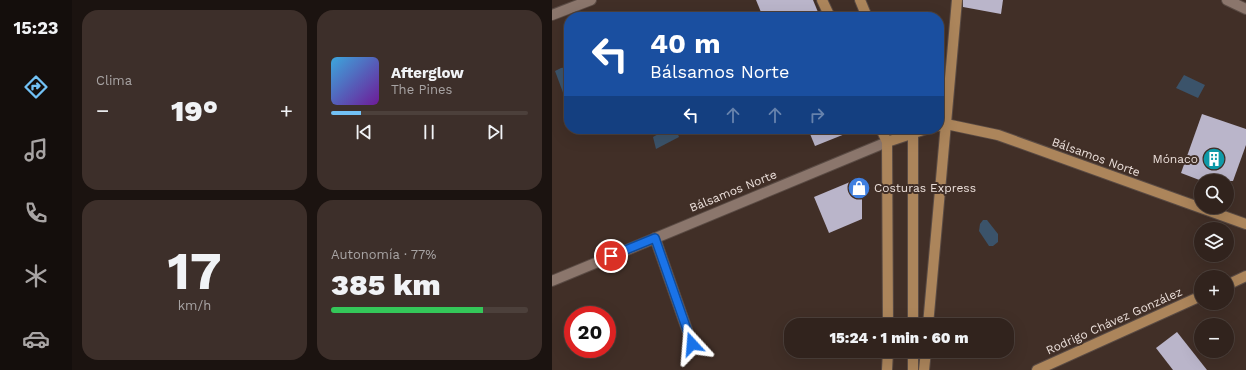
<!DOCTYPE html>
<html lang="es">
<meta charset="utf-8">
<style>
body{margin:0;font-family:"Work Sans",sans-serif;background:#3d2f2a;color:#f1f3f6;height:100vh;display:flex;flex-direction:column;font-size:15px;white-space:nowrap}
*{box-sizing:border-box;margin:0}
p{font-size:13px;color:#a8a4a4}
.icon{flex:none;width:22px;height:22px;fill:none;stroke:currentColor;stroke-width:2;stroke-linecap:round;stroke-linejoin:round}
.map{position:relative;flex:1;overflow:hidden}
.drawer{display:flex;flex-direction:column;gap:10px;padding:10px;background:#1b1310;width:480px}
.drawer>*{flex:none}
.top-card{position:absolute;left:12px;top:12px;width:380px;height:122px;border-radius:16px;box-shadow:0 4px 16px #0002,0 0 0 1px #4c403b;background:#1a4fa0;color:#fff;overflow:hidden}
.tools{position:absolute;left:642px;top:174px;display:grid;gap:8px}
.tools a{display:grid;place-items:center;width:40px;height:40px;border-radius:50%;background:#31231d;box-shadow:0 4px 16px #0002,0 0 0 1px #4c403b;font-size:20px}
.speed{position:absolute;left:12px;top:306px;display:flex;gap:8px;font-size:20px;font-weight:700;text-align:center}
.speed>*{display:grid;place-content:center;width:52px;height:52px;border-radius:50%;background:#31231d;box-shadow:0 4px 16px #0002,0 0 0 1px #4c403b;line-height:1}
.speed .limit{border:6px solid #d22;background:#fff;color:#111}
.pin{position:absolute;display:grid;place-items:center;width:34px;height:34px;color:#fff;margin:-17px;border:2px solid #fff;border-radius:50%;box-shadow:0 1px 4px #0007}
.me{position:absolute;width:44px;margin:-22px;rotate:341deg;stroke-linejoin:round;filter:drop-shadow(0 0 3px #0008)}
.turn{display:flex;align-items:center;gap:14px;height:84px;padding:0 20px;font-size:18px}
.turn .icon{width:52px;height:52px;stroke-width:2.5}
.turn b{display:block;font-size:28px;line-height:34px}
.lanes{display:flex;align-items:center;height:38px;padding:0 20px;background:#0003;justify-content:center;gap:20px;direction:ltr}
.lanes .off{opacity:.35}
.big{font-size:30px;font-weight:800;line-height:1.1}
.drawer .tile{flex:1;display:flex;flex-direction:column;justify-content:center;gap:6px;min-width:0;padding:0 14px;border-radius:16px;background:#3d2f2a}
.drawer .dial{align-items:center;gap:0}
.dial b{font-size:52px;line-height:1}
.song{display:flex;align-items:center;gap:12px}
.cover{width:48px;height:48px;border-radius:6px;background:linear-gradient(135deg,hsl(200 70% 55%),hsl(280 70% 35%))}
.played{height:4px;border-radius:2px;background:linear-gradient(90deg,#72c1f5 15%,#4c403b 15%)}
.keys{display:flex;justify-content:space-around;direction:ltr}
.heat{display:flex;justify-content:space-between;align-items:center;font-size:22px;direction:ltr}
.charge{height:6px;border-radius:3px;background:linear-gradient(90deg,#34c759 77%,#4c403b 0)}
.drawer .tiles{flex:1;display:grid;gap:10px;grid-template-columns:repeat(2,1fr)}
.trip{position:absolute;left:232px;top:318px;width:230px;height:40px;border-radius:16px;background:#31231d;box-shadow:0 4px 16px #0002,0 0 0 1px #4c403b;font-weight:800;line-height:40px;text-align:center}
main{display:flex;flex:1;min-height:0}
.tab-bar{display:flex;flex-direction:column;width:72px;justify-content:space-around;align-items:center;background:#140e0c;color:#a8a4a4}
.tab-bar .icon{width:28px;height:28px}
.tab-bar .on{color:#72c1f5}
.tab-bar b{font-size:18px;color:#f1f3f6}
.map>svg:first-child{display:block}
.water{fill:#3b536a}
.building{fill:#bab5ca}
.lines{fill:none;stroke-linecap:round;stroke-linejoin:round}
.lane-casing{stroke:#5a4b44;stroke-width:12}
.street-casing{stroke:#5a4b44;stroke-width:12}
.secondary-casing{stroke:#5a4b44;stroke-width:12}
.lane{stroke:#8b766c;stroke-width:10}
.street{stroke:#8b766c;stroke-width:10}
.secondary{stroke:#ac855b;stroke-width:10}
.route-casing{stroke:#114b97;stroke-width:10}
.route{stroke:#1a73e8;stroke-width:7}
.labels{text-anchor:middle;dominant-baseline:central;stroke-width:4;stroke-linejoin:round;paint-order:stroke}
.street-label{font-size:12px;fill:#ebdfda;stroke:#412f27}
.poi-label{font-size:12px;fill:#ebdfda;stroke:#412f27;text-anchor:end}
</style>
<main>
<nav class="tab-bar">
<b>15:23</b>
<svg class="icon on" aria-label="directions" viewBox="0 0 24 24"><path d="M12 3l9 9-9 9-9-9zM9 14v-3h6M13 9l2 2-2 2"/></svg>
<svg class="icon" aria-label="music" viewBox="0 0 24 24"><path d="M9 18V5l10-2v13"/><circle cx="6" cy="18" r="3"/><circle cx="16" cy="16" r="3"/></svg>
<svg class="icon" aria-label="phone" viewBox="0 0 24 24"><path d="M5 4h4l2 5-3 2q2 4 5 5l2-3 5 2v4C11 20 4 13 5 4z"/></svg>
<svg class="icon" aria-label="climate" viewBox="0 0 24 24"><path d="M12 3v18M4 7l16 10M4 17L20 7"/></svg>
<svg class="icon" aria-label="car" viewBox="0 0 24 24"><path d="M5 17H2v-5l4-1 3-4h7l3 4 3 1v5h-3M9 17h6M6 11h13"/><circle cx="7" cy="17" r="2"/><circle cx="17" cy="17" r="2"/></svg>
</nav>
<section class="drawer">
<div class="tiles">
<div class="tile"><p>Clima</p>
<div class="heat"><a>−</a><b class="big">19°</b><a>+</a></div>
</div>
<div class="tile">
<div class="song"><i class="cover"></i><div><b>Afterglow</b><p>The Pines</p></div></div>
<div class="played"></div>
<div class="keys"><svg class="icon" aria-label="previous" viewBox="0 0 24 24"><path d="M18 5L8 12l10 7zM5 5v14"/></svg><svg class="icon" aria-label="pause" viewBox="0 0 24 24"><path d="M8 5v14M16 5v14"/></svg><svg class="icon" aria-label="next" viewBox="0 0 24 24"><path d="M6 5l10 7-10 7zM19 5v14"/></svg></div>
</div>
<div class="tile dial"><b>17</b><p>km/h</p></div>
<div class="tile"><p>Autonomía · 77%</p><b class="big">385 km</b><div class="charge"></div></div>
</div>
</section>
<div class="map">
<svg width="694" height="370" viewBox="0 0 694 370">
<rect width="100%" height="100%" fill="#412f27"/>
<g class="water">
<polygon points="17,67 17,96 13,98 3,71 9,68"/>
<polygon points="632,75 653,85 646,98 624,88"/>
<polygon points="115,129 124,129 127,137 104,149 101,137"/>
<polygon points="431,220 435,220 446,234 446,242 441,246 437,246 427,231 428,224"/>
</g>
<g class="building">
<polygon points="204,0 261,0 268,17 211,17"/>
<polygon points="411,0 451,0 449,14 411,7"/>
<polygon points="650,114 694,129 694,145 681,181 650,181 629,173"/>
<polygon points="256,129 303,129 303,130 263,146"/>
<polygon points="310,177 310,219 277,233 262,197"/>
<polygon points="625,332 655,370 621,370 604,348"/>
</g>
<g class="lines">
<g class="lane-casing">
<polyline id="lane" points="103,238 140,344"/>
</g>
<g class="street-casing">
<g id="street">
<polyline points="675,0 694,9"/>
<polyline points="0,15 39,0"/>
<polyline points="0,281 335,142"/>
</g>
</g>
<g class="secondary-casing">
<g id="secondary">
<polyline points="270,0 278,17"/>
<polyline points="308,0 315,17"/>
<polyline points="387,126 394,124 446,135 694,224"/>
<polyline points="329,129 335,142 336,325"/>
<polyline points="361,129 361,325"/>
<polyline points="335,142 374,129"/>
<polyline points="675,285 694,276"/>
<polyline points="376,325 405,0"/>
<polyline points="335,370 336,351"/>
<polyline points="361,370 361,351"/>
<polyline points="372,370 374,351"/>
<polyline points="485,370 649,296"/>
</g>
</g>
<use href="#lane" class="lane"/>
<use href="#street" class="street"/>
<use href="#secondary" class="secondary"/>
</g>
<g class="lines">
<g class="route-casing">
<polyline id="route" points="59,256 103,238 140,344"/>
</g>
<use href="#route" class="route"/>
</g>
<defs>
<g id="building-disc" transform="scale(1.15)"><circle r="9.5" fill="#0f9aa8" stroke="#412f27"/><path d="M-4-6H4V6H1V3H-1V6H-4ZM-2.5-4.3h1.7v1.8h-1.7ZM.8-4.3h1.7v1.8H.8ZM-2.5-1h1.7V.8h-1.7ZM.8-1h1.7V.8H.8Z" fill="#fff"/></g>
<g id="shop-disc" transform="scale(1.15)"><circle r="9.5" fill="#3f7fe0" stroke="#412f27"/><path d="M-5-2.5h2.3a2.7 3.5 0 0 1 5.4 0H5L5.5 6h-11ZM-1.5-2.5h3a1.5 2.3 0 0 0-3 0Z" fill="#fff"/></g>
</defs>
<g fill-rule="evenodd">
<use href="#building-disc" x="662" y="159"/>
<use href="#shop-disc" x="307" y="188"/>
</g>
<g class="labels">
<g class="street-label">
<text transform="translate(544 157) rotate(20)">Bálsamos Norte</text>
<text transform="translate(181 191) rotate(-22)">Bálsamos Norte</text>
<text transform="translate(562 321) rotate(-24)">Rodrigo Chávez González</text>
</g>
<g class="poi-label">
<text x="646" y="159">Mónaco</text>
<text x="322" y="188" text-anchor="start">Costuras Express</text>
</g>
</g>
</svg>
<div class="tools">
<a><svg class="icon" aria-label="search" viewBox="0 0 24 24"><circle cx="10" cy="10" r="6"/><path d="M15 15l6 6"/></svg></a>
<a><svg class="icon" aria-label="layers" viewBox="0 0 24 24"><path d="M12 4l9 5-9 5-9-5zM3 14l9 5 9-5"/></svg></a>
<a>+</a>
<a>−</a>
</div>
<div class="speed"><div class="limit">20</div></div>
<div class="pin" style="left:59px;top:256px;background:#d93025"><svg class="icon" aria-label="arrive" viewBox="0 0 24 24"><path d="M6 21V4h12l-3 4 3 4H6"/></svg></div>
<svg class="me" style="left:140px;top:344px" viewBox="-20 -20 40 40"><path d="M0-17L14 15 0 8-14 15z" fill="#1a73e8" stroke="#fff" stroke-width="4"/></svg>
<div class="trip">15:24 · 1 min · 60 m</div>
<div class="top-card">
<div class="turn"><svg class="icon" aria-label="left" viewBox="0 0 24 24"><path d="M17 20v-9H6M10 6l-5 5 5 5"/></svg><div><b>40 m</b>Bálsamos Norte</div></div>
<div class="lanes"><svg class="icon" aria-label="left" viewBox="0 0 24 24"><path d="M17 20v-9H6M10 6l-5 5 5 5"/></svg><svg class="icon off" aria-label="ahead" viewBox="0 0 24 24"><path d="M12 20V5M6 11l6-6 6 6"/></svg><svg class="icon off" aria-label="ahead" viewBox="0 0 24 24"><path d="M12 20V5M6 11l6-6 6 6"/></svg><svg class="icon off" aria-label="right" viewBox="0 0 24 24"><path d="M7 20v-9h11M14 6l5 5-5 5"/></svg></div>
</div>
</div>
</main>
